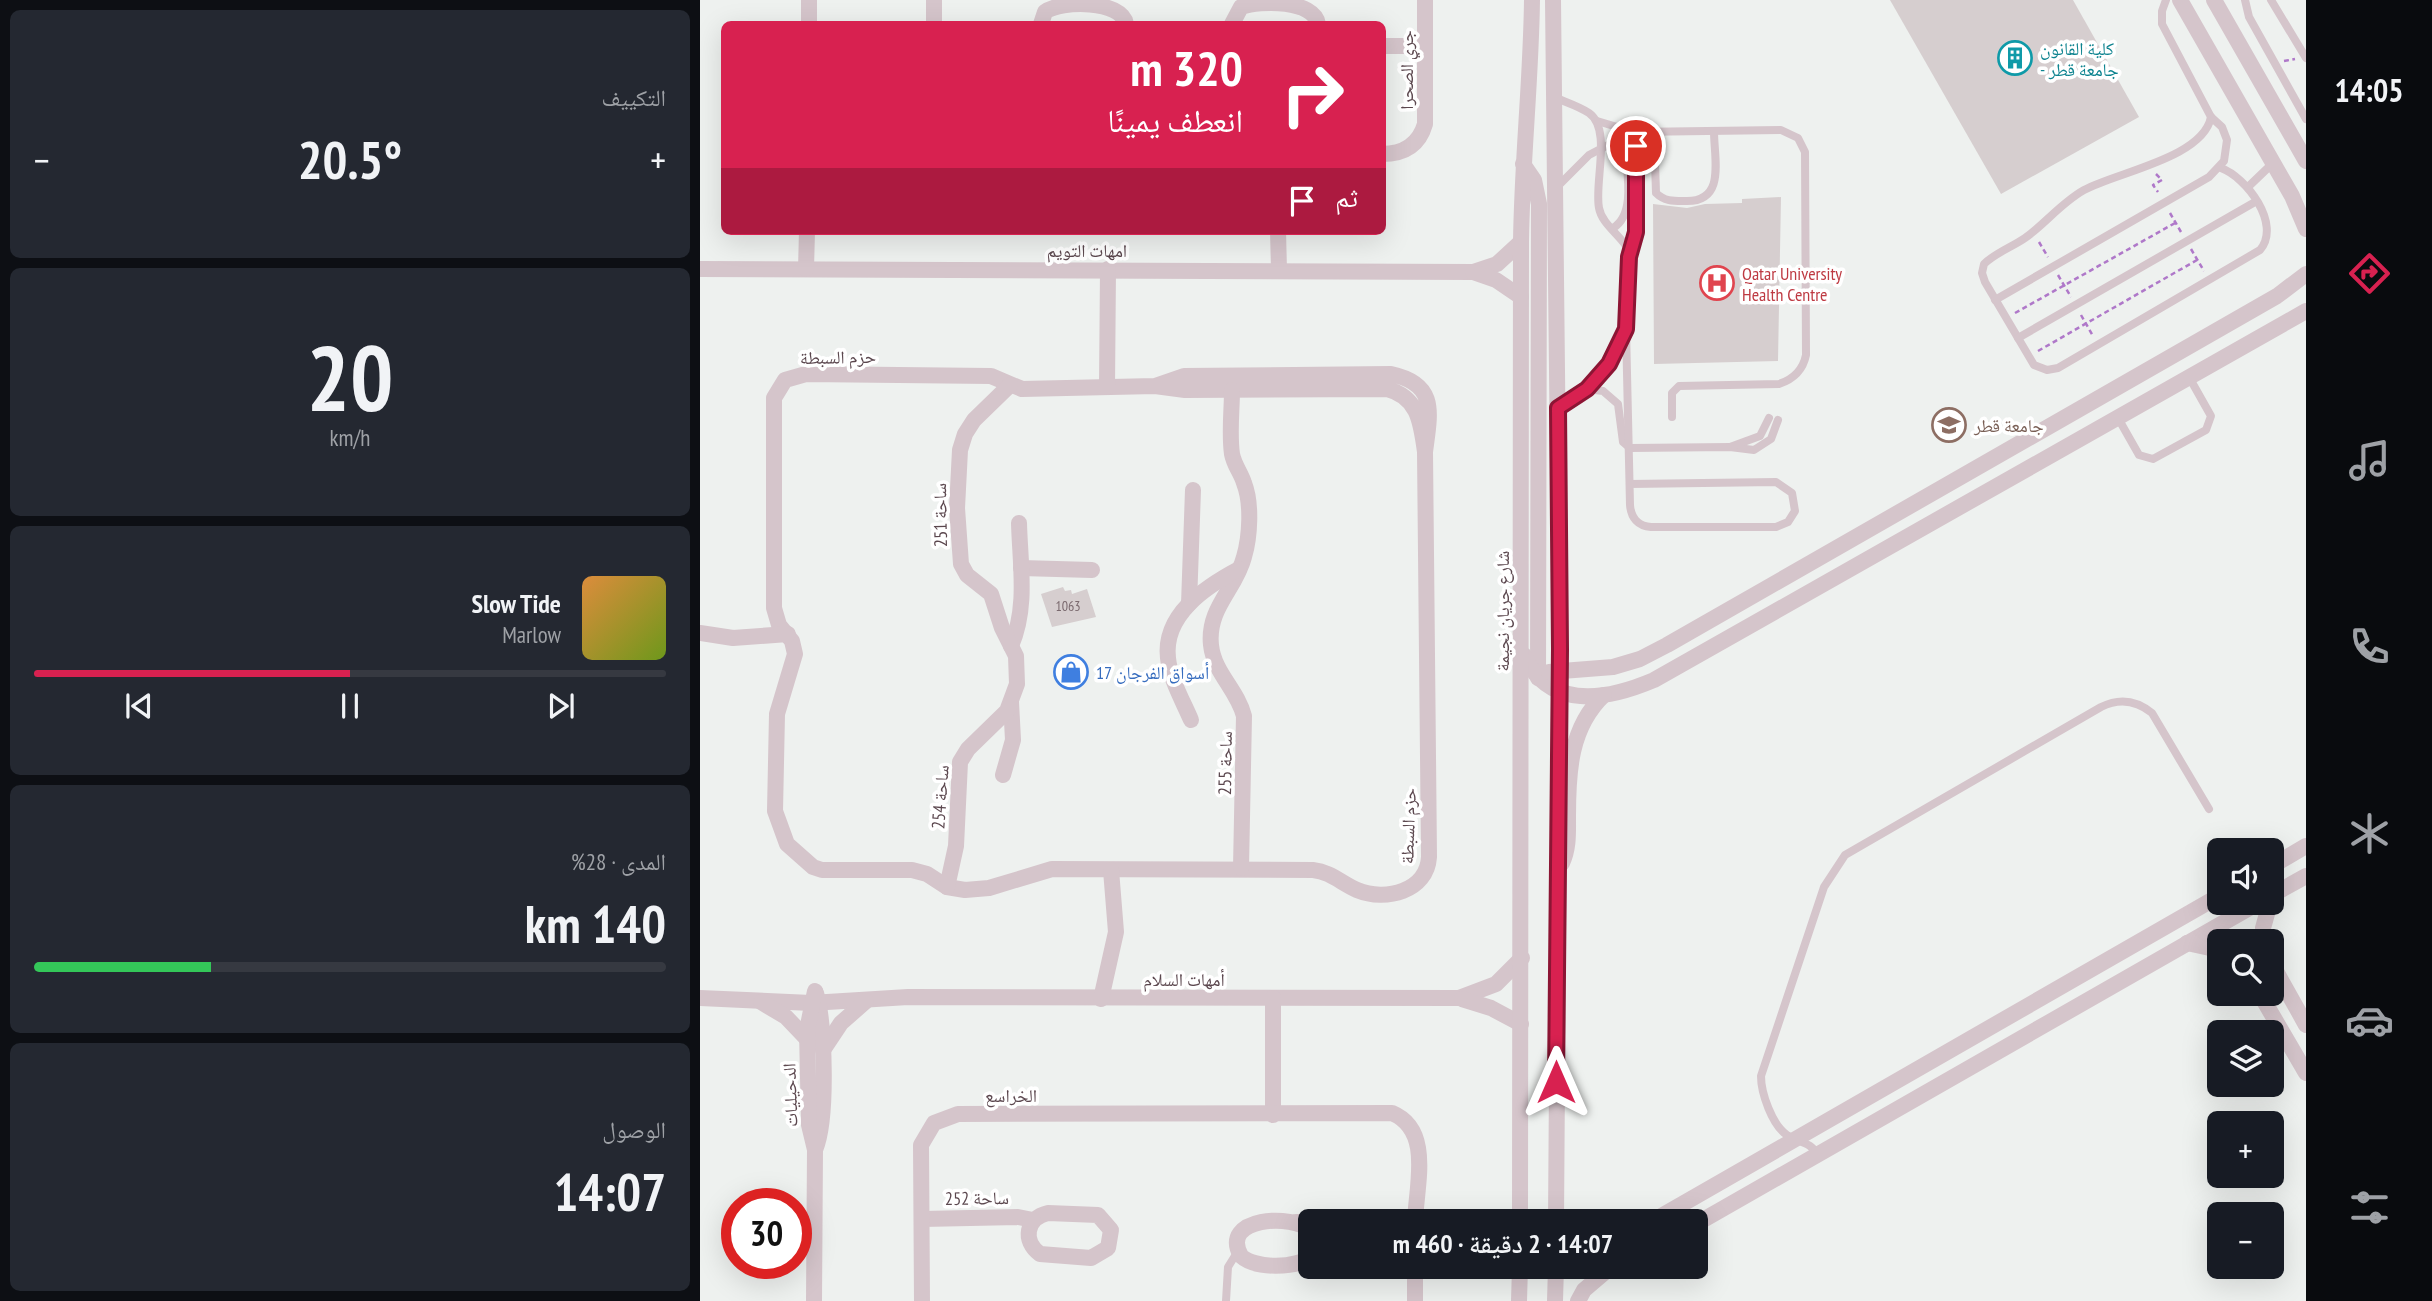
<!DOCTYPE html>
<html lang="ar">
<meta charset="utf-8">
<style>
body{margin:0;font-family:"PT Sans Narrow","Noto Naskh Arabic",sans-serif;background:#242831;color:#f1f3f6;direction:rtl;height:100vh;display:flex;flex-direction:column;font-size:26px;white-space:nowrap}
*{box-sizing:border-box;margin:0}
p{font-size:23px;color:#9ea1a6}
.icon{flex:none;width:38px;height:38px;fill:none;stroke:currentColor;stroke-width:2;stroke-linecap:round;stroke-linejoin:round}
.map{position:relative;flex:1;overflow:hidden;direction:ltr}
.details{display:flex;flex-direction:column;gap:10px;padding:10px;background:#0d0f14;width:700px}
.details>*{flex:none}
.guide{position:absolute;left:21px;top:21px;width:665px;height:214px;border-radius:10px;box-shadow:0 7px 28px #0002;direction:rtl;background:#d82150;color:#fff;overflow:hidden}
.tools{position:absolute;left:1507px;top:838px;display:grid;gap:14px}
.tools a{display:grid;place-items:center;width:77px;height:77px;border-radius:10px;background:#171b24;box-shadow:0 7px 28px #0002;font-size:35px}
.speed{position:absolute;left:21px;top:1188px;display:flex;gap:14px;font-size:35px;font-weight:700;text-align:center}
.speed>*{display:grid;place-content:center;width:91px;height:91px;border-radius:50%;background:#171b24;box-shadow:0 7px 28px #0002;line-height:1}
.speed .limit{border:10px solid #d22;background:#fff;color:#111}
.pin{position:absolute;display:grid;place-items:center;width:60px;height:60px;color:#fff;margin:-30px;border:4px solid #fff;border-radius:50%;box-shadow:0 2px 7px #0007}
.me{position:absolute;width:77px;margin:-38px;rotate:0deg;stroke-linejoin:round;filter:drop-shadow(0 0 5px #0008)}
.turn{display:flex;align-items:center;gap:24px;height:147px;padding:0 28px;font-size:32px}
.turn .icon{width:91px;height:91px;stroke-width:2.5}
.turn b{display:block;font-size:49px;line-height:60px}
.then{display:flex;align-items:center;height:66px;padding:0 28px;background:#0003;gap:14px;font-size:26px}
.big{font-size:52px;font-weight:600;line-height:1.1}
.details .widget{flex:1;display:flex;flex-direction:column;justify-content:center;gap:10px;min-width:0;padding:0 24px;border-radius:10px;background:#242831}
.details .dial{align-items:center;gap:0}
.dial b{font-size:91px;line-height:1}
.song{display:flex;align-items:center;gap:21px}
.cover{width:84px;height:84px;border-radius:10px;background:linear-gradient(135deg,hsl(30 70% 55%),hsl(80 70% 35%))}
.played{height:7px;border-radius:4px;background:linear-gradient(90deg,#d82150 50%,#363941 50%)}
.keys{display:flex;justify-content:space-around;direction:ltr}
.heat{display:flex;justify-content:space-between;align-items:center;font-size:38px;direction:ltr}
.charge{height:10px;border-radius:5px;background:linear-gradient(90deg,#34c759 28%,#363941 0)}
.trip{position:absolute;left:598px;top:1209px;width:410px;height:70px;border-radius:10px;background:#171b24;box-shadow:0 7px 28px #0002;font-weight:600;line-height:70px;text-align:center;direction:rtl}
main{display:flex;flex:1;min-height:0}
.dock{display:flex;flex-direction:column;width:126px;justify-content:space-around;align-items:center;background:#090b0e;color:#9ea1a6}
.dock .icon{width:49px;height:49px}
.dock .current{color:#d82150}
.dock b{font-size:32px;color:#f1f3f6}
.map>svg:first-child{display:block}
.building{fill:#d6cecf}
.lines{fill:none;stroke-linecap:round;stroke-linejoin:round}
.path{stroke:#af78c9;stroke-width:2.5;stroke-dasharray:5 3.5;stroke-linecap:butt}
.service{stroke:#d5c5cb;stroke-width:8}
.minor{stroke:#d5c5cb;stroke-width:16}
.route-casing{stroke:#8c1534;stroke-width:18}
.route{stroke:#d82150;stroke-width:12}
.labels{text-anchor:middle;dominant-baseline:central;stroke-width:7;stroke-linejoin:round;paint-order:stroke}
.number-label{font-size:14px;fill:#7a696e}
.culture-label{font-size:18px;fill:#0d838f;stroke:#fff;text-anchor:start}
.street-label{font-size:18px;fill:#5b474e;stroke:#fff}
.health-label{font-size:18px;fill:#be3a42;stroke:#fff;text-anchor:start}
.education-label{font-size:18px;fill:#785e54;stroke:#fff;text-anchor:start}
.shop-label{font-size:18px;fill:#366cbe;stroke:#fff;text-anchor:start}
</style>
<main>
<nav class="dock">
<b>14:05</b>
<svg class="icon current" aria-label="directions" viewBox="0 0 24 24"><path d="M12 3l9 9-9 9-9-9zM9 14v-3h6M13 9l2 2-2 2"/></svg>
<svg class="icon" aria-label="music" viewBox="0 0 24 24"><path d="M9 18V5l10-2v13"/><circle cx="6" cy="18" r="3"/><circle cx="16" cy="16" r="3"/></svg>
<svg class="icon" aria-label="phone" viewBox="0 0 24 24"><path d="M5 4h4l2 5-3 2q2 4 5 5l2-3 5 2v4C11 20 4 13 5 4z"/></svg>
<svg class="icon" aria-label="climate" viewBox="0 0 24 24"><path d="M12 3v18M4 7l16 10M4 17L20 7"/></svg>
<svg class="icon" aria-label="car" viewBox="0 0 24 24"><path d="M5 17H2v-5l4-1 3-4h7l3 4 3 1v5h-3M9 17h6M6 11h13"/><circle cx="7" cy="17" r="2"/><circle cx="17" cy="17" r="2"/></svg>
<svg class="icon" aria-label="filters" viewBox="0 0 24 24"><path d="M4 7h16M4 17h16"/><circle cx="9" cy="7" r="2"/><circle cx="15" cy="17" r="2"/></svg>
</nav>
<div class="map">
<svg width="1606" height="1301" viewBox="0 0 1606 1301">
<rect width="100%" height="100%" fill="#eef1ef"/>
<g class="building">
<polygon points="1190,0 1373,0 1439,117 1301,194"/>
<polygon points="1081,197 1078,361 954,364 953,204 987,208 1005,204 1042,203 1042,199"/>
<polygon points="363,587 365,591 371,590 372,594 387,589 396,617 352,627 341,594"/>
</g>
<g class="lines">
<g class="path">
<polyline points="1584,61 1595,59"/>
<polyline points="1456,174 1462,180 1453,185 1458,192"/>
<polyline points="1470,213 1481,232"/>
<polyline points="1339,242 1348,257"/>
<polyline points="1491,249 1504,271"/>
<polyline points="1358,275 1371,297"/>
<polyline points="1315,313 1475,223"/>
<polyline points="1381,315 1393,336"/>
<polyline points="1338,351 1497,260"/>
</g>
<g class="service">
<polyline points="1545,0 1549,17 1606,119"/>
<polyline points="1571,0 1606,58"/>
<path d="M 854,97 C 865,102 879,106 889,113 C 912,129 894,183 899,208 C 902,225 922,236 930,252"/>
<path d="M 1511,117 C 1503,158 1417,172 1384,190 C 1361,203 1346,223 1325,238 C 1312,247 1295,253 1284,264 L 1282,273 L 1285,282 L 1334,365 L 1347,370 L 1358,368 L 1560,250 C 1582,224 1546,177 1521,168"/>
<path d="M 897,121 L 934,132 L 1081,130 L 1098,138 L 1105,152 L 1106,355 C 1103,370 1094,379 1079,384 L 979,386 L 972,393 L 972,417"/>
<path d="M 954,131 L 956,193 C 965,202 975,201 987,201 C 1026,201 1014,159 1014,131"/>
<polyline points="858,186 889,155 931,133"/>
<polyline points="1548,187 1573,163"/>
<path d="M 913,228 C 937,214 926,169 925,145"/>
<polyline points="1295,300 1509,177 1524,161 1527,140 1522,127 1511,117 1462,24 1462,11 1466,0"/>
<polyline points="1318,338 1555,202"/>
<polyline points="887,389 903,391 918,404 923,442 930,448 1030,447 1054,450 1071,439 1078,420"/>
<path d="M 859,407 C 885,386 913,369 924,335"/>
<polyline points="1418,418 1439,455 1453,459 1506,430 1511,416 1489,377"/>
<polyline points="1030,447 1060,436 1069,418"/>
<path d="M 930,484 L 1076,482 L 1092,493 L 1095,511 L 1088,522 L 1076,527 L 951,527 C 938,526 931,518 930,505 L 926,329 L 929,257 L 936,232 L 936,146"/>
<path d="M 1118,1155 C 1110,1141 1099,1143 1087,1135 C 1072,1125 1061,1093 1061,1076 L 1124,887 L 1145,855 L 1401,707 C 1419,698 1436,700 1452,713 L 1509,809"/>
<polyline points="526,1301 528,1267 538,1251"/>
</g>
<g class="minor">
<polyline points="234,0 234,24"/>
<polyline points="853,0 860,649 856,1222"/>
<polyline points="1480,0 1592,196 1606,229"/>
<polyline points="1514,0 1606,161"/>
<polyline points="109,24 109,0"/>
<path d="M 341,24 L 345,12 C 361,0 422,0 426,24"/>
<path d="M 532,24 L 541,7 C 561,0 614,0 618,24"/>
<polyline points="682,46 725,46"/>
<path d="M 682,154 C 704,154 719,145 725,124 L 725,0"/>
<polyline points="823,164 834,180 839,204 838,678"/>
<polyline points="578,231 579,270"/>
<polyline points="0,269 773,272 797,264 821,242"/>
<polyline points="106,269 107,231"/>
<polyline points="773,272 796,280 821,297"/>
<path d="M 455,386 L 484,376 L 691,374 C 738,384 730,413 725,452 L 729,857 C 727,891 686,902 657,890 C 641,883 631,872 613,870 L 352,869 L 289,888 L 265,890 L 247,887 L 227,874 L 212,870 L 122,870 L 113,867 L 87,844 L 75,811 L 77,714 L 95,654 L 92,641 L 79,625 L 74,608 L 74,398 L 85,380 L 106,374 L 291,376 L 322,389 L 455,386 L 485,390 L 687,389 C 719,397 721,424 725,452"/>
<polyline points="407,387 408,269"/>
<path d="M 532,390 C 532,410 529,433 532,454 C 534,465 541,473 544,483 C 552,503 550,537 544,557 C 536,589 507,608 511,645 C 514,673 537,689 544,716 L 541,868"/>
<polyline points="321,568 392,570"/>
<polyline points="489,604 493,490"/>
<polyline points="0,633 33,638 88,634"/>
<path d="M 311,646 C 328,607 320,564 319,523"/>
<path d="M 824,655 C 849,711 907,700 954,680 L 1606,311"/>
<polyline points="849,672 913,667 940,659 967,645 1577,296 1606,274"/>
<path d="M 491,720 C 483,701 470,679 468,658 C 463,615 505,587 539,569"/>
<polyline points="303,775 313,740 311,702"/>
<path d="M 862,863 C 869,848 868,833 868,816 C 868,772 870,727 904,695"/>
<polyline points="1572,866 1606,846"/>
<polyline points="247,887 256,846 260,762 268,749 307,711 317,684 316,656 302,628 291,594 267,575 261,564 257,508 260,450 265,434 274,420 310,385"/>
<polyline points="1572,895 1606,876"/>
<polyline points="1564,942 1563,928 1570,903"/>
<polyline points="1487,943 1519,950"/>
<polyline points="1572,964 1606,1025"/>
<polyline points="1560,994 1606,1073"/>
<polyline points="0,998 111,1003 208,997 759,998 796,984 822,958"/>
<polyline points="573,998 573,1115"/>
<polyline points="401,999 416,932 411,870"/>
<polyline points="762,999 791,1008 821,1024"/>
<polyline points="61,1002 86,1017 107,1039"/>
<polyline points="123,1050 141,1023 166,1001"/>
<path d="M 115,1150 C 128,1120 125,1025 116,993"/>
<path d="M 348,1213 L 398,1215 L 411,1230 L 408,1248 L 391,1258 L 340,1254 C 322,1241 326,1218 348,1213 Z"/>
<polyline points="222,1219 318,1217 333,1220"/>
<polyline points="596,1222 624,1222"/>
<path d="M 820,1222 L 821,242 C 822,161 831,81 832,0"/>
<polyline points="951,1222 1519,896"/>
<polyline points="996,1224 1558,903"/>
<path d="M 611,1231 C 593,1213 519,1217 541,1256 C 555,1269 597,1269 611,1256"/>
<polyline points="114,1301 115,1150 109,1125 107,1030 115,991"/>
<path d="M 222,1301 L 221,1145 L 234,1123 L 258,1114 L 692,1113 C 733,1130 716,1186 715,1222"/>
<polyline points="715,1301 715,1267"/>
<polyline points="819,1301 820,1267"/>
<polyline points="855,1301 856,1267"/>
<polyline points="878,1301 884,1290 911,1267"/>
</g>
</g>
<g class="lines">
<g class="route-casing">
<polyline id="route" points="856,1082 860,649 858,408 887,389 909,364 926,329 929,257 936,232 936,146"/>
</g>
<use href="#route" class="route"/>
</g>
<defs>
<g id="building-ring" transform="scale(1.75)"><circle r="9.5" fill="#fff" stroke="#0f9aa8" stroke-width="1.5"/><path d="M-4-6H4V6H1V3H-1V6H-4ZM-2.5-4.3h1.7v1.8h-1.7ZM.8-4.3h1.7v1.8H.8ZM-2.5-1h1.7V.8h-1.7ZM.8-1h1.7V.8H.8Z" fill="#0f9aa8"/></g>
<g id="hospital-ring" transform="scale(1.75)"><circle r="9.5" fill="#fff" stroke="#e0444e" stroke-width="1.5"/><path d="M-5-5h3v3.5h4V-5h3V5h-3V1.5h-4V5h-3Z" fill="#e0444e"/></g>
<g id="university-ring" transform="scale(1.75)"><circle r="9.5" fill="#fff" stroke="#8d6e63" stroke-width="1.5"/><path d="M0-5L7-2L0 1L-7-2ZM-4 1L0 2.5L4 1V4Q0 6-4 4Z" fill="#8d6e63"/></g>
<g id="shop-ring" transform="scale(1.75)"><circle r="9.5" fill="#fff" stroke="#3f7fe0" stroke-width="1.5"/><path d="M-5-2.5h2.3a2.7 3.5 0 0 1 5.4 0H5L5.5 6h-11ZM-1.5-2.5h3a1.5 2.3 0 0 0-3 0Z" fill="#3f7fe0"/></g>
</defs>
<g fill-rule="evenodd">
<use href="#building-ring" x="1315" y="58"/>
<use href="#hospital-ring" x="1017" y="283"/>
<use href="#university-ring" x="1249" y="425"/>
<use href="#shop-ring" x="371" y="672"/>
</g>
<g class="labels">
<g class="number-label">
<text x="368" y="606">1063</text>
</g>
<g class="culture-label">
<text x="1340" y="48">كلية القانون<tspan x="1340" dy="21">- جامعة قطر</tspan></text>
</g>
<g class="street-label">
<text transform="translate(706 70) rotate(-90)">جري الصحرا</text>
<text x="387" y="250">امهات التويم</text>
<text transform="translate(138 357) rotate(-1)">حزم السبطة</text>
<text transform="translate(240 515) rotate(-91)">ساحة 251</text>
<text transform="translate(802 611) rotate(-90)">شارع جريان نجيمة</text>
<text transform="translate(525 763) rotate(-89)">ساحة 255</text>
<text transform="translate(240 797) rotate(-86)">ساحة 254</text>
<text transform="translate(708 826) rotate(-88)">حزم السبطة</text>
<text x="484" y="979">أمهات السلام</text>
<text transform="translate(90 1095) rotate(-92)">الدحيليات</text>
<text x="311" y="1095">الخراسع</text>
<text transform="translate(277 1198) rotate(-1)">ساحة 252</text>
</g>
<g class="health-label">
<text x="1042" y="273">Qatar University<tspan x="1042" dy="21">Health Centre</tspan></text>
</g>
<g class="education-label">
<text x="1274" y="425">جامعة قطر</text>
</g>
<g class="shop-label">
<text x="396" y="672">أسواق الفرجان 17</text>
</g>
</g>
</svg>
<div class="tools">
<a><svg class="icon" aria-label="sound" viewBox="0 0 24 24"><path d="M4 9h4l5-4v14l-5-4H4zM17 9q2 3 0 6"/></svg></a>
<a><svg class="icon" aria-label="search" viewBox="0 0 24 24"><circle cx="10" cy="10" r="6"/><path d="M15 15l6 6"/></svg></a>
<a><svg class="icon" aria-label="layers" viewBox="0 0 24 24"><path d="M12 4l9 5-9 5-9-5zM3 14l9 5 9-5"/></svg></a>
<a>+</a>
<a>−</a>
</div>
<div class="speed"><div class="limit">30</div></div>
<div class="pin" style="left:936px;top:146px;background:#d93025"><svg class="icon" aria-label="arrive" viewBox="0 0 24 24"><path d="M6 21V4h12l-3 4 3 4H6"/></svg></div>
<svg class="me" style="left:856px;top:1082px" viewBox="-20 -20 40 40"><path d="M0-17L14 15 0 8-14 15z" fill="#d82150" stroke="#fff" stroke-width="4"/></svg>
<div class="trip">14:07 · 2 دقيقة · 460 m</div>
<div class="guide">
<div class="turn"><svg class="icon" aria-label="right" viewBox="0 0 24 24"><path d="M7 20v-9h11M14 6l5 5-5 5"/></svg><div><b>320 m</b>انعطف يمينًا</div></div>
<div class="then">ثم<svg class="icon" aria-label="arrive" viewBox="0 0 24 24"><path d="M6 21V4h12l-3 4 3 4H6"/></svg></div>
</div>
</div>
<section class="details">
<div class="widget"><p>التكييف</p>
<div class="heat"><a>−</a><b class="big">20.5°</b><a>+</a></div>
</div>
<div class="widget dial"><b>20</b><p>km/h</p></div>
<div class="widget">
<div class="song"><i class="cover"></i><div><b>Slow Tide</b><p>Marlow</p></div></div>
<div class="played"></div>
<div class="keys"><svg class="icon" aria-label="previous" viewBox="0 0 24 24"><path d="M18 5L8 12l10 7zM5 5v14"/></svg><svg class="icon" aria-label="pause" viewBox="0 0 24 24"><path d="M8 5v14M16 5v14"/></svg><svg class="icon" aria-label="next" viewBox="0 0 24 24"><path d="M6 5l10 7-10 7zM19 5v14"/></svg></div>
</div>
<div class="widget"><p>المدى · 28%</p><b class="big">140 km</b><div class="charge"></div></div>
<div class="widget"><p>الوصول</p><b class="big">14:07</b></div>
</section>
</main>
